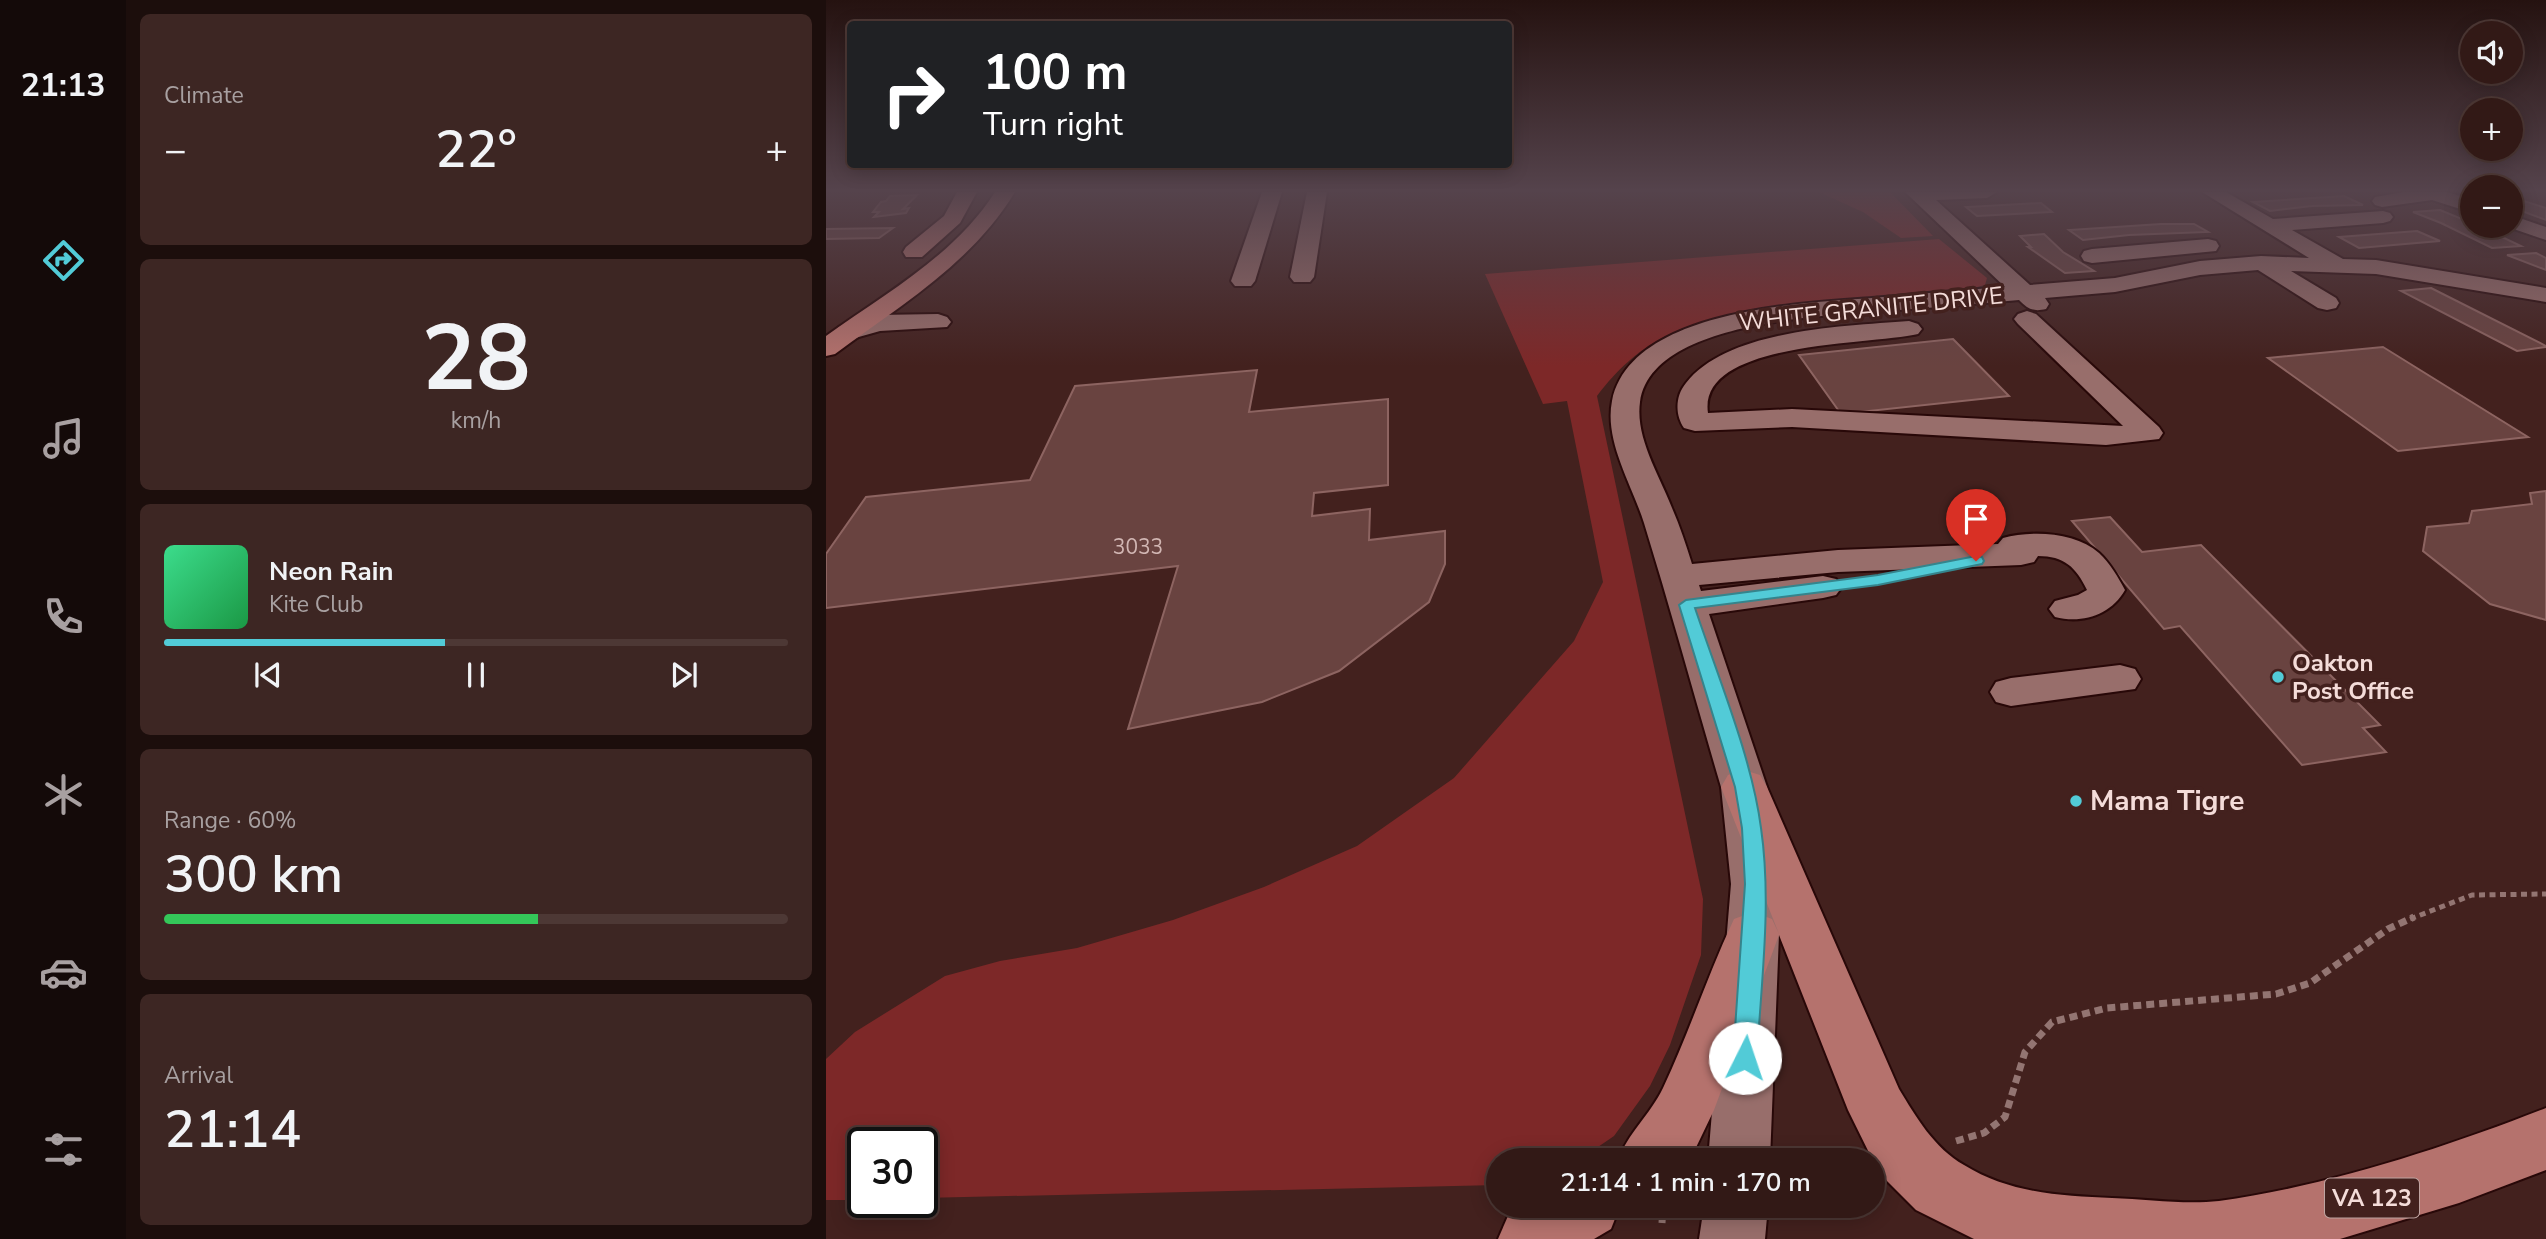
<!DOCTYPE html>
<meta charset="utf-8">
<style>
body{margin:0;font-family:"Nunito Sans",sans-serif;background:#3d2623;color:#f1f3f6;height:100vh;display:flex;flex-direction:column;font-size:26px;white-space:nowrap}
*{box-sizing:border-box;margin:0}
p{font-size:23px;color:#a8a0a1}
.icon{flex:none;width:38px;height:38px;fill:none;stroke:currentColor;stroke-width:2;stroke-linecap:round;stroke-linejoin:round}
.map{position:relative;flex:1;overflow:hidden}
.panel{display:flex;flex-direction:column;gap:14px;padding:14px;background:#1c0e0c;width:700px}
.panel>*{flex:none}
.top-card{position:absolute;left:21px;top:21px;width:665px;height:147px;border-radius:7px;box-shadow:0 4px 18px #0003,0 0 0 2px #4d3835;background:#202124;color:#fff;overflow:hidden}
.fabs{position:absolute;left:1634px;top:21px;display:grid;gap:14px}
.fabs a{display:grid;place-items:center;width:63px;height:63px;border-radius:50%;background:#321916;box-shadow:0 4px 18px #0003,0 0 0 2px #4d3835;font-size:35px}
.speed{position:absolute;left:21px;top:1127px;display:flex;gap:14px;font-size:35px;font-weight:700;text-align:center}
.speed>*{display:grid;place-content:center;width:91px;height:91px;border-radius:50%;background:#321916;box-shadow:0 4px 18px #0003,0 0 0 2px #4d3835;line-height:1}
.speed .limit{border:4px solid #111;border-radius:10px;background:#fff;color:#111}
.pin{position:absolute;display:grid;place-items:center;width:60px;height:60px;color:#fff;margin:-72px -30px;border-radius:50% 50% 50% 0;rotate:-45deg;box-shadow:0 0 7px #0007}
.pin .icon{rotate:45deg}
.me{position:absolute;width:77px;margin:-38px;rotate:4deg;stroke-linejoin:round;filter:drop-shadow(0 0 5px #0008)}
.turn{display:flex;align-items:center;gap:24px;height:147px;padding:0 21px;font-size:32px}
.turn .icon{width:91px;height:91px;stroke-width:2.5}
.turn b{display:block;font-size:49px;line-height:60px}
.big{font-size:52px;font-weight:600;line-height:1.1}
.panel .card{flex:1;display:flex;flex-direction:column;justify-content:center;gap:10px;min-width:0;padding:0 24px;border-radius:10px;background:#3d2623}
.panel .dial{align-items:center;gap:0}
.dial b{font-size:91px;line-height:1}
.song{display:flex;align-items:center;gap:21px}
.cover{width:84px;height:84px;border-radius:10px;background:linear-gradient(135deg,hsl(150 70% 55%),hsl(140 70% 35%))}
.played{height:7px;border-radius:4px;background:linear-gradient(90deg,#52cbd7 45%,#4d3835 45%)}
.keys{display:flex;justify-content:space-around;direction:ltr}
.heat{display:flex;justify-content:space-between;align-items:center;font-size:38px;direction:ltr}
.charge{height:10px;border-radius:5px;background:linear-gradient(90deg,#34c759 60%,#4d3835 0)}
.trip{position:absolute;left:660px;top:1148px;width:399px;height:70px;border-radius:35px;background:#321916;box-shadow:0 4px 18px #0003,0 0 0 2px #4d3835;font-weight:600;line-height:70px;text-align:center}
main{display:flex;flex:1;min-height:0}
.tabs{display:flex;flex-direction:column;width:126px;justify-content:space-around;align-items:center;background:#140a09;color:#a8a0a1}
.tabs .icon{width:49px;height:49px}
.tabs .selected{color:#52cbd7}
.tabs b{font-size:32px;color:#f1f3f6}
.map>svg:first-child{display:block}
.green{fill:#7d2828}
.building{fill:#694340;stroke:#8d6461;stroke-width:2}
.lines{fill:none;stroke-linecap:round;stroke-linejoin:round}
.minor-casing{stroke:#280808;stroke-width:4}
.major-casing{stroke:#280808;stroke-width:4}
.path-far1{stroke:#937572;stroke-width:5;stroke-dasharray:6 4.5;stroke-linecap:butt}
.path{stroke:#937572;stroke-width:7;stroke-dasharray:8 5;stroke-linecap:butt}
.minor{fill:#986e6b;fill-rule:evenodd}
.major{fill:#b5726d;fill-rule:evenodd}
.route{fill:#52cbd7;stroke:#35848c;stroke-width:2}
.poi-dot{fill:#52cbd7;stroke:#43211e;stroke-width:2.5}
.labels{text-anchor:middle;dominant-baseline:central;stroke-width:7;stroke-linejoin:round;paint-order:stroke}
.number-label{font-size:21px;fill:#d1b6b3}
.shield{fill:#43211e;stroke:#bfa4a1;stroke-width:2}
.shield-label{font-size:23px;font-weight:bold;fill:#f4dcd9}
.street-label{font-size:24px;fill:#f4dcd9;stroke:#43211e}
.poi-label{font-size:24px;font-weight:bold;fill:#f4dcd9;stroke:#43211e;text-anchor:start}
.near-poi-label{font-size:28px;font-weight:bold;fill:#f4dcd9;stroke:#43211e;text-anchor:start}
</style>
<main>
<nav class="tabs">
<b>21:13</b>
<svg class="icon selected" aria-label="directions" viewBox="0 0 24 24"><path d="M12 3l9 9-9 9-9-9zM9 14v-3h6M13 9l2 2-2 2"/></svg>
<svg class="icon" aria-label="music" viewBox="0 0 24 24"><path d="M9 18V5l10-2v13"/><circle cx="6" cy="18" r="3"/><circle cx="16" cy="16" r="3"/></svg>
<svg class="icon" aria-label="phone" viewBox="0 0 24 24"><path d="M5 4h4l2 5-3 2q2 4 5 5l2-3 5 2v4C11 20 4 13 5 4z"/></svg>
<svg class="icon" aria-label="climate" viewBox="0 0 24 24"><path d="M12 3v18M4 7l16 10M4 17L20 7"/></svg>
<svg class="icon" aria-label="car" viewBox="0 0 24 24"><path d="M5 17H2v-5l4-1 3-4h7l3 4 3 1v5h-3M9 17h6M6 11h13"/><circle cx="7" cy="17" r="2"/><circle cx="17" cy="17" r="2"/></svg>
<svg class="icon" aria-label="filters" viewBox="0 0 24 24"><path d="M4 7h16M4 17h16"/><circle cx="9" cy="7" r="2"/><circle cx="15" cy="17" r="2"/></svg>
</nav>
<section class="panel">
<div class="card"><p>Climate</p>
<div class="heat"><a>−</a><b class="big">22°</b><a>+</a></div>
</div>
<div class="card dial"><b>28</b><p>km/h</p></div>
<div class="card">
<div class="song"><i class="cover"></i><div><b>Neon Rain</b><p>Kite Club</p></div></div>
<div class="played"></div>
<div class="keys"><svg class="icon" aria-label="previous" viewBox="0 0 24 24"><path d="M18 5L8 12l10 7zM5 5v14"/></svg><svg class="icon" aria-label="pause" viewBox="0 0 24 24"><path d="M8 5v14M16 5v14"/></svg><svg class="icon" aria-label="next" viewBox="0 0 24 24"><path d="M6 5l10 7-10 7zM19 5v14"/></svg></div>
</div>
<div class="card"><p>Range · 60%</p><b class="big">300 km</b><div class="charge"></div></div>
<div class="card"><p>Arrival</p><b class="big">21:14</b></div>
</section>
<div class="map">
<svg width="1720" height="1239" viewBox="0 0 1720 1239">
<rect width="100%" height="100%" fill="#43211e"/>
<g class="green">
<polygon points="993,192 1064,192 1107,236 1075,238 1037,212"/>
<path d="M 1113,239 L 1161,278 L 1159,285 L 1132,292 L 917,311 C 851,326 813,341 771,396 L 877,899 L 875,955 L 844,1045 L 824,1086 L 788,1136 L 753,1160 L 672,1160 L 672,1185 L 96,1198 L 96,1143 L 37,1143 L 37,1200 L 0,1200 L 0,1059 L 29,1032 L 119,976 L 174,961 L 251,948 L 347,920 L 438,887 L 531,846 L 628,778 L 748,641 L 777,582 L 741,401 L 717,404 L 659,274 Z"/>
</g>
<g class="building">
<polygon points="91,195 77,209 83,208 80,213 48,217 53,212 47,212 55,202 60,201 64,196"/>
<polygon points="1518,196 1537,205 1486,206 1444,211 1427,202"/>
<polygon points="1685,197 1720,208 1720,220 1685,207"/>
<polygon points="1215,203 1226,212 1151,216 1140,207"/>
<polygon points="1614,210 1641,221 1647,226 1653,226 1695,246 1666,248 1615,223 1587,212"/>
<polygon points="1335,224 1368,224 1382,232 1303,235 1257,240 1243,230"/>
<polygon points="67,228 53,238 0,239 0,229"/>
<polygon points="1591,231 1614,241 1533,248 1513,237"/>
<polygon points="1218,234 1237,252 1268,271 1239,273 1202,247 1205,247 1194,236"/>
<polygon points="1710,253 1720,258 1720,270 1681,255"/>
<polygon points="1605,288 1720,346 1720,347 1691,351 1575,291"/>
<polygon points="1127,339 1183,396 1015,414 973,355"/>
<polygon points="1557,347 1702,437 1572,451 1442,358"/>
<polygon points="431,370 423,412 562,399 562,485 488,493 486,516 544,509 543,540 619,531 619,564 603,602 513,671 436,702 302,729 352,566 0,608 0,554 40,497 204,480 249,386"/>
<polygon points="1720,491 1720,620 1664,604 1597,551 1601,527 1643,523 1646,511 1706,504 1704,493"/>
<polygon points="1284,517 1316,552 1375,545 1554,725 1537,728 1560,752 1476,765 1354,626 1338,629 1246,521"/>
</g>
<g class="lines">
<g class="minor-casing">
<g id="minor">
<polygon points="436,192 456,192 429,281 425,286 409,286 405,281"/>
<polygon points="481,192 501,192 488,277 484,282 468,282 464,277"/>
<path d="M 1079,192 L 1171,192 L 1161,198 L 1110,200 L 1204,285 L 1289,278 L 1374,261 L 1435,256 L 1483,258 L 1376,192 L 1400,192 L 1447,219 L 1557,211 L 1564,213 L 1567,217 L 1564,221 L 1557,223 L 1466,230 L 1517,259 L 1550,260 L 1720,288 L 1720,302 L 1550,274 L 1465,271 L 1510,298 L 1513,303 L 1510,308 L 1501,310 L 1492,308 L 1432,270 L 1374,275 L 1289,292 L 1219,298 L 1223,304 L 1220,309 C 1207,312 1202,309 1193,300 C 1148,304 1104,308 1060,311 C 998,316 825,321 814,402 C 809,438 834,476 846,508 C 854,526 860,545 866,564 L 1012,550 L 1172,544 L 1177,538 C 1206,530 1250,532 1273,553 C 1284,563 1292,577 1299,590 C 1285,615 1256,624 1229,617 L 1223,609 L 1229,601 L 1252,595 L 1261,590 C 1250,567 1238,556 1212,556 L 1208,562 L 1195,565 L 1012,572 L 873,585 L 875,591 L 997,576 L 1010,579 L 1016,587 L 1010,595 L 997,598 L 883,614 L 941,787 L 949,828 L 955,884 L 944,1160 L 882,1160 L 905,884 L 895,787 C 869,699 845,610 818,523 C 806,485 778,441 786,401 C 804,310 975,303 1046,298 C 1090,294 1135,290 1179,287 Z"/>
<polygon points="1578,192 1621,192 1647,200 1647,213 1606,200 1556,207 1549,205 1546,201 1549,197"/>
<polygon points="1685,215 1720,227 1720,240 1679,226 1685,226"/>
<polygon points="1382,239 1390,241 1393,246 1390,251 1266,263 1258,261 1255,256 1258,251 1266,249"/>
<path d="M 1201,311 L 1210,314 L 1333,427 L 1337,433 L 1333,439 L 1280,445 L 966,427 L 869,431 L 858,428 C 849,415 849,396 860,383 C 902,329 1019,326 1083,321 L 1092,324 L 1096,329 L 1092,334 C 1048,345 871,340 882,413 L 966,409 L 1297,426 L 1192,324 L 1188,319 L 1192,314 Z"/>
<polygon points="112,314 121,317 125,322 121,327 54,331 22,340 13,337 9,332 13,327 52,315"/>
<polygon points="1294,665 1309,669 1315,679 1309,689 1185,706 1170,702 1164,692 1170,682 1185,678"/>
<polygon points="878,1206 942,1206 939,1239 873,1239"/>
</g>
</g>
<g class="major-casing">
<g id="major">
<polygon points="131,192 151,192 134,223 96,257 80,257 77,252 80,247 118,216"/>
<path d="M 169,192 L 189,192 C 146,263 75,305 9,354 L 0,356 L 0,336 C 60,293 129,255 169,192 Z"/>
<path d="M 918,770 L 934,775 L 941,787 L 1073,1089 C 1090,1117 1108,1148 1138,1165 C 1183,1193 1235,1196 1286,1198 C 1321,1199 1359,1205 1393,1201 C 1501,1186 1618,1148 1720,1108 L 1720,1170 L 1633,1203 L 1514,1239 L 1148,1239 L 1090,1210 L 1053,1173 L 1022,1110 L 953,935 L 888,1110 L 864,1160 L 792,1160 C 802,1133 824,1115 837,1088 C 863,1033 882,974 908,919 L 927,912 L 946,919 L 953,934 L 895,787 L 902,775 Z"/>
<polygon points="699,1206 794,1206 785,1229 768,1239 672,1239 682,1216"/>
</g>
</g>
<polyline class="path-far1" points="1584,919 1646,895 1720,894"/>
<g class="path">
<polyline points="1130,1141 1158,1133 1179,1117 1199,1052 1226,1022 1281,1008 1450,994 1484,983 1562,929 1588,917"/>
<polyline points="836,1223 837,1206"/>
</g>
<use href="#minor" class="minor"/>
<use href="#major" class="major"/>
</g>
<linearGradient id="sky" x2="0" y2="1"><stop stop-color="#251210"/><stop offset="0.52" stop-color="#55434c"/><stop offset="1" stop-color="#55434c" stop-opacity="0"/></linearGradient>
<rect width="1720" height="366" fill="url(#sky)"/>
<path class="route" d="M 1150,556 L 1156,557 L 1158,561 L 1156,564 L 1052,585 L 869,608 C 892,677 926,758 935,828 C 946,904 935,982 931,1058 L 927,1066 L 919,1069 L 910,1066 L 907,1058 L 919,884 L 916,828 L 909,787 L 853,605 L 860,600 L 1052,575 Z"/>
<g class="poi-dot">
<circle cx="1452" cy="677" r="7"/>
<circle cx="1250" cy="801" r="7"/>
</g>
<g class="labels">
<g class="number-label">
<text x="312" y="547">3033</text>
</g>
<rect class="shield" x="1499" y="1178.5" width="94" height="39" rx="5"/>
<g class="shield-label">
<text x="1546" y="1198">VA 123</text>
</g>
<g class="street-label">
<text transform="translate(1045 309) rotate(-6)">WHITE GRANITE DRIVE</text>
</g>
<g class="poi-label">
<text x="1466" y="663">Oakton<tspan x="1466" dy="28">Post Office</tspan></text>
</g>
<g class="near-poi-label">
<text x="1264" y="801">Mama Tigre</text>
</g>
</g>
</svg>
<div class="fabs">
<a><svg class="icon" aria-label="sound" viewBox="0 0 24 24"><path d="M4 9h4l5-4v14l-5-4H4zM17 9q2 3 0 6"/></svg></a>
<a>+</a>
<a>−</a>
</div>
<div class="speed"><div class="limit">30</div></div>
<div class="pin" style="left:1150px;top:561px;background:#d93025"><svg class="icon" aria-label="arrive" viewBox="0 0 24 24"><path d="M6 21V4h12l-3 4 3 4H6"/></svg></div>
<svg class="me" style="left:919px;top:1058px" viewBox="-20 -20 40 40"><circle r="19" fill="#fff"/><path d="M0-13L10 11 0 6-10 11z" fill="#52cbd7"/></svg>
<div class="trip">21:14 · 1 min · 170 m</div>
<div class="top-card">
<div class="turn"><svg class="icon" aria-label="right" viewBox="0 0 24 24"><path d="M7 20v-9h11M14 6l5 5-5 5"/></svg><div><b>100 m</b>Turn right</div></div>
</div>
</div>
</main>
